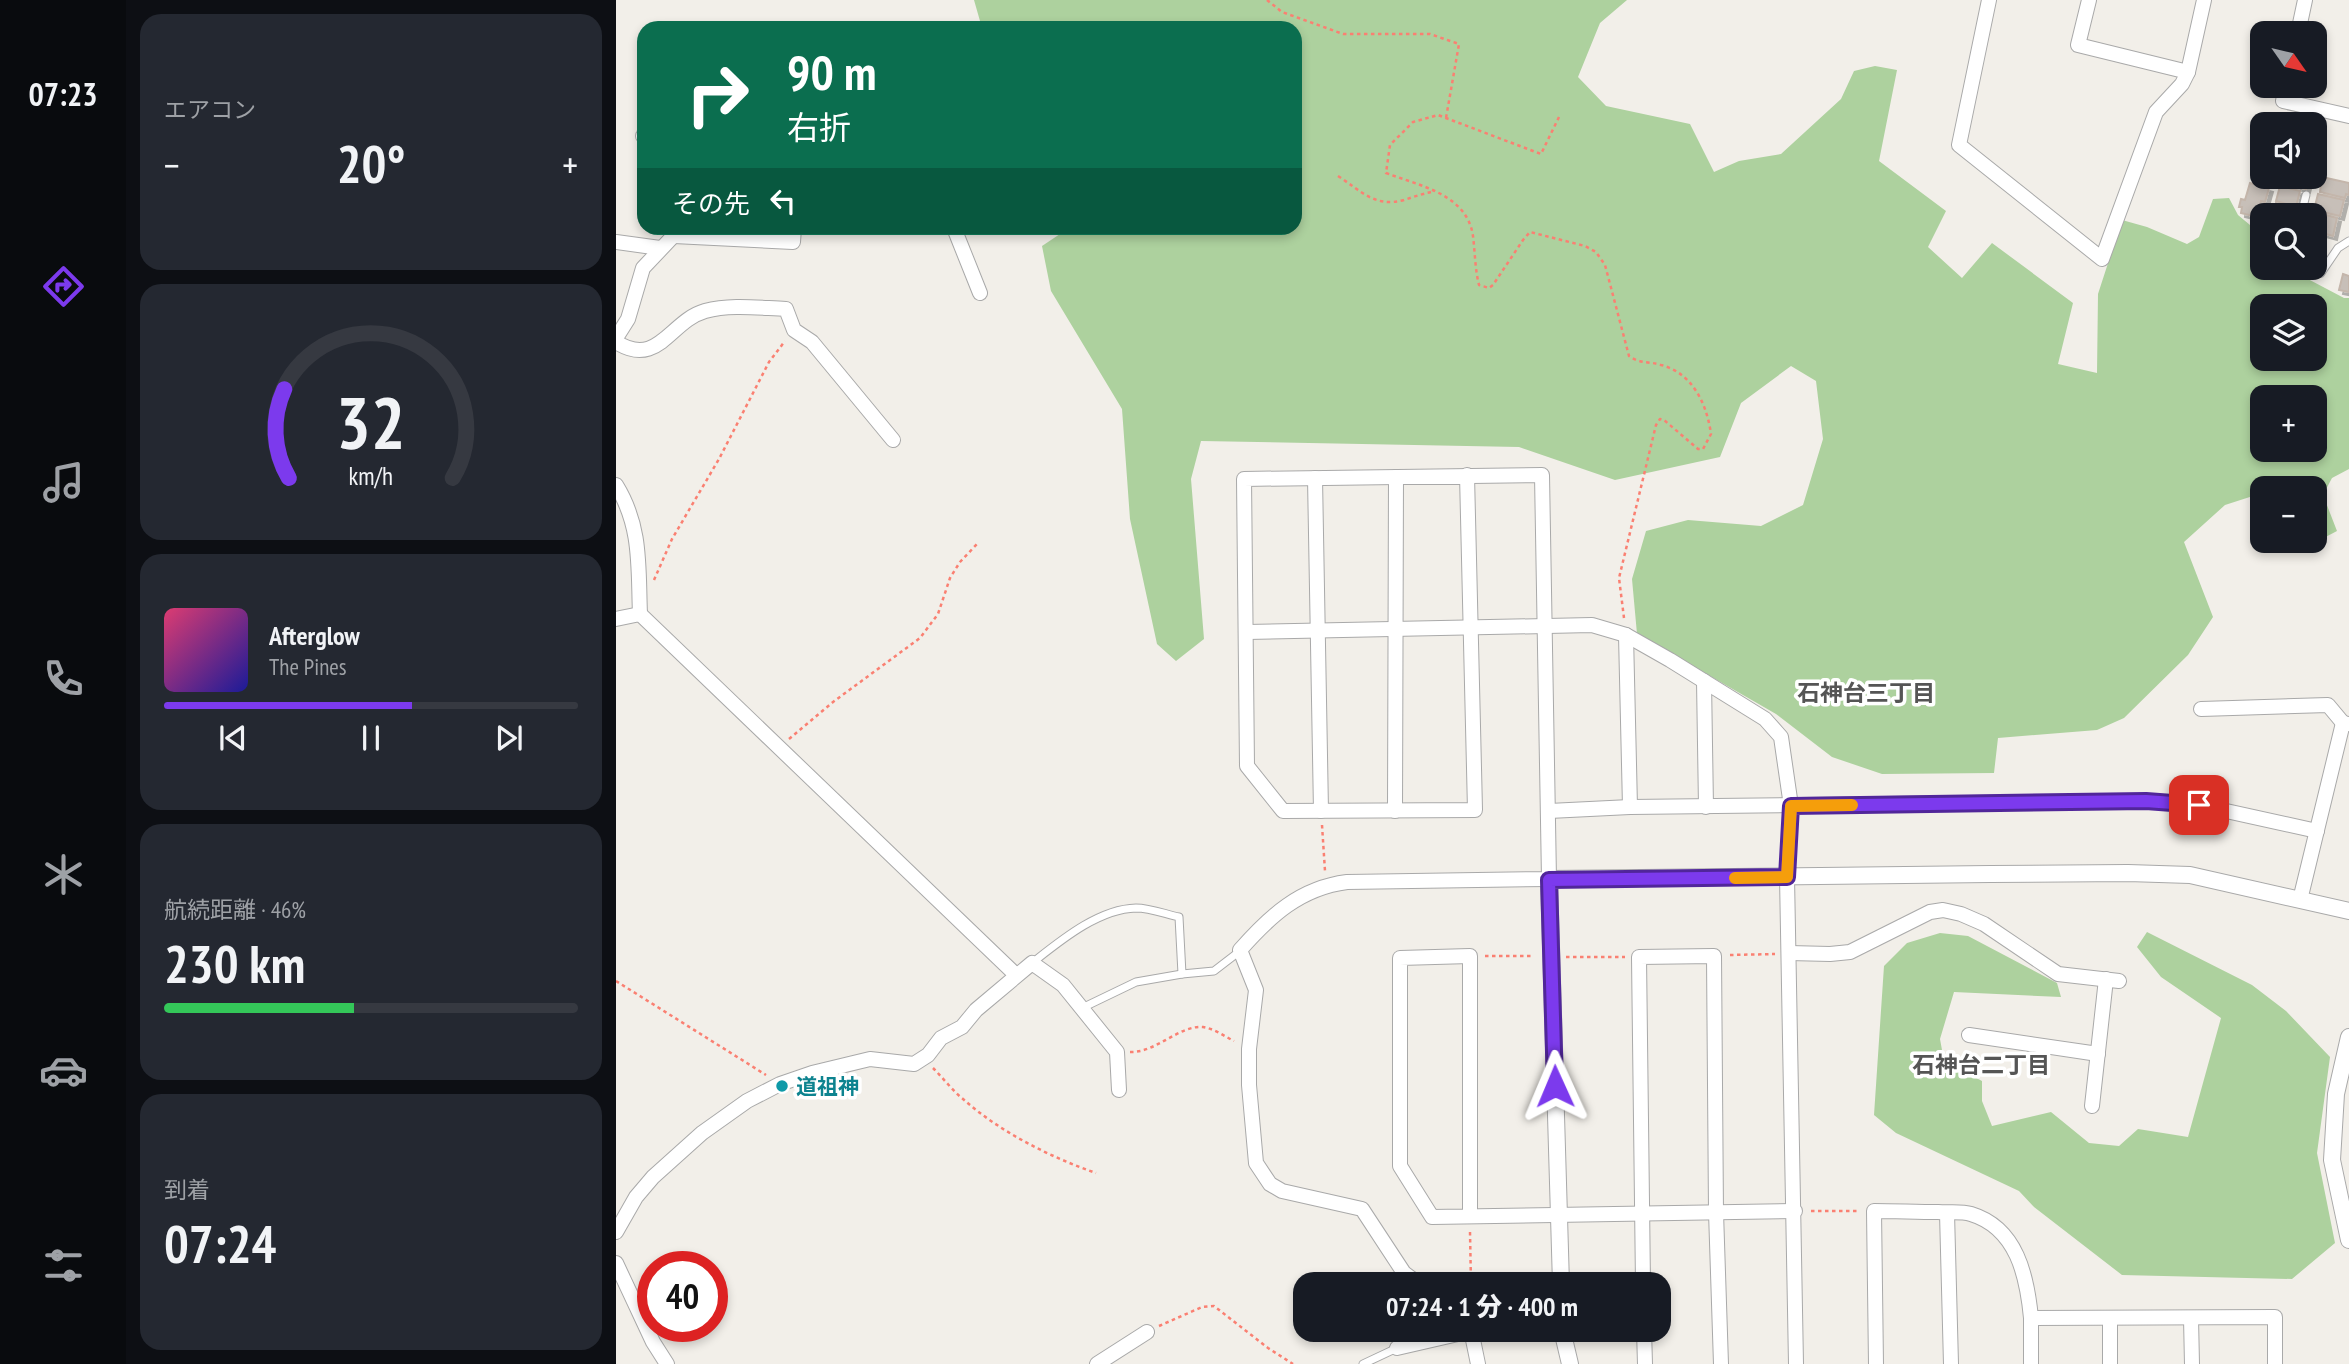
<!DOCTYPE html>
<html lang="ja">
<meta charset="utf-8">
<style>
body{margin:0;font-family:"PT Sans Narrow","Noto Sans JP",sans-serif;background:#242831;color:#f1f3f6;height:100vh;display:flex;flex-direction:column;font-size:26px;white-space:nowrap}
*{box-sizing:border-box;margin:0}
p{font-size:23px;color:#9ea1a6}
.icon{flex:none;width:38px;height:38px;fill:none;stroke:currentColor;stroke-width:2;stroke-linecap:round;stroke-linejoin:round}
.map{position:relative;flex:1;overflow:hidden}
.side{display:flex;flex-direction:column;gap:14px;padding:14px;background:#0d0f14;width:490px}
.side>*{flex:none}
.top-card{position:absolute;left:21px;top:21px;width:665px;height:214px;border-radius:21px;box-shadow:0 4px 10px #0003;background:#0b6e4f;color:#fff;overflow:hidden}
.needle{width:46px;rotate:124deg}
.controls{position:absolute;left:1634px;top:21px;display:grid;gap:14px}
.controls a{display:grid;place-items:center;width:77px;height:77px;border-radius:14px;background:#171b24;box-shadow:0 4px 10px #0003;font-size:35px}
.speed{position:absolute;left:21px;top:1251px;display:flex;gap:14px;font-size:35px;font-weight:700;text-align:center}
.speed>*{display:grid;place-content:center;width:91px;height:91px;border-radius:50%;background:#171b24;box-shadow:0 4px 10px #0003;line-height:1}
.speed .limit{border:10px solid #d22;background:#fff;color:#111}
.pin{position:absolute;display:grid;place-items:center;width:60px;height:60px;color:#fff;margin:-30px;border-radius:14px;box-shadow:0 4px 10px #0006}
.me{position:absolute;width:77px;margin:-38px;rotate:359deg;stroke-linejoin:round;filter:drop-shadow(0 0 5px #0008)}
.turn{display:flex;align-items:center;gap:24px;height:147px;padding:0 35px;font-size:32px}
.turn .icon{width:91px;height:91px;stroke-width:2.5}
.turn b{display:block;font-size:49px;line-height:60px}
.then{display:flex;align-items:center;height:66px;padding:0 35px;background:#0003;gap:14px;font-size:26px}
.big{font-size:52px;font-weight:800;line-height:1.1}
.side .card{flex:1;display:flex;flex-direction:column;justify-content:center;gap:10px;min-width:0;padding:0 24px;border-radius:21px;background:#242831}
.side .dial{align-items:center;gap:0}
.dial svg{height:182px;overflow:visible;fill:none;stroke:#363941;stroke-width:7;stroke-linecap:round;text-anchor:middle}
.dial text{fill:#f1f3f6;stroke:none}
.song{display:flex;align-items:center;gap:21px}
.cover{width:84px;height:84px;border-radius:10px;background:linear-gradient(135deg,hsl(340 70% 55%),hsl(240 70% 35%))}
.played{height:7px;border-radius:4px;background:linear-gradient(90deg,#7c3aed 60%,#363941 60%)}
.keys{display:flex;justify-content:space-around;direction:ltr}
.heat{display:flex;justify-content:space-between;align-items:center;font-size:38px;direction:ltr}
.charge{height:10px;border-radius:5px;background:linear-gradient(90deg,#34c759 46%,#363941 0)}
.trip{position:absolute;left:677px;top:1272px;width:378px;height:70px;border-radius:21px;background:#171b24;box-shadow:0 4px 10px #0003;font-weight:800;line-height:70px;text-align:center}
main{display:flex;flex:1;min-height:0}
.tab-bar{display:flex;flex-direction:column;width:126px;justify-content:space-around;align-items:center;background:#090b0e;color:#9ea1a6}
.tab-bar .icon{width:49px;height:49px}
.tab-bar .selected{color:#7c3aed}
.tab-bar b{font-size:32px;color:#f1f3f6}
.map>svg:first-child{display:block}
.forest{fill:#add19e;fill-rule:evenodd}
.building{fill:#c7bfb8;stroke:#c4b6ab;stroke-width:2;filter:url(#shadow)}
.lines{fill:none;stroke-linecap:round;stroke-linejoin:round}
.service-casing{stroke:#a9a9a9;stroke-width:9}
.minor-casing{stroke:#a9a9a9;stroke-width:16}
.tertiary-casing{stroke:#a9a9a9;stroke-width:18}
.path{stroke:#fa8072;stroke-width:2.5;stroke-dasharray:3.5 3.5;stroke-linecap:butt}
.service{stroke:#fff;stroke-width:7}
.minor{stroke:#fff;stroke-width:14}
.tertiary{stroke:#fff;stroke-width:16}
.route-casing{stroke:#51269a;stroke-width:18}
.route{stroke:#7c3aed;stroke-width:12}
.slow{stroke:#f59e0b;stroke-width:12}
.culture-dot{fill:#0f9aa8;stroke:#fff;stroke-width:2.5}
.labels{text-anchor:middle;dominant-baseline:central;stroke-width:7;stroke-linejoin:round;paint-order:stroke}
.culture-label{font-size:21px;font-weight:bold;fill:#0d838f;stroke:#fff;text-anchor:start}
.neighbourhood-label{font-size:23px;font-weight:bold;fill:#555;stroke:#fff}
</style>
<main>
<nav class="tab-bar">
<b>07:23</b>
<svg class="icon selected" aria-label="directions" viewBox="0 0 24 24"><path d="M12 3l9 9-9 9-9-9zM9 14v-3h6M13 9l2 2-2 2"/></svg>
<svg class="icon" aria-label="music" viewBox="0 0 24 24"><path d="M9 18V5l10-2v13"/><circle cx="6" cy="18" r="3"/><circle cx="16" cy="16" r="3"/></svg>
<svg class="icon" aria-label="phone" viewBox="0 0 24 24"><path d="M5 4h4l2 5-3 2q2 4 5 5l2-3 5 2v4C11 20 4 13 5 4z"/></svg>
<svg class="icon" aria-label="climate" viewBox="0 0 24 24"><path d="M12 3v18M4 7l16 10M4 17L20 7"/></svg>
<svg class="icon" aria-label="car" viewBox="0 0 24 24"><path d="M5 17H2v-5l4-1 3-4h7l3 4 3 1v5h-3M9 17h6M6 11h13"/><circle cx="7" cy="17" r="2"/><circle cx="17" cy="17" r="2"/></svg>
<svg class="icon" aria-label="filters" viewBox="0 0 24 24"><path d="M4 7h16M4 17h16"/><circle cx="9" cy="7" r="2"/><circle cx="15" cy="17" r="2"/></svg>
</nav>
<section class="side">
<div class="card"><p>エアコン</p>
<div class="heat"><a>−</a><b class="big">20°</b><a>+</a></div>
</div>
<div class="card dial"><svg viewBox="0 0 100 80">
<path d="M14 69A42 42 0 1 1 86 69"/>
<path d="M14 69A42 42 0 0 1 12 30" stroke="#7c3aed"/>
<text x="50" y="56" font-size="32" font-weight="700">32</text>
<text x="50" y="72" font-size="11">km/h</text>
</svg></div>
<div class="card">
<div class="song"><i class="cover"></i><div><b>Afterglow</b><p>The Pines</p></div></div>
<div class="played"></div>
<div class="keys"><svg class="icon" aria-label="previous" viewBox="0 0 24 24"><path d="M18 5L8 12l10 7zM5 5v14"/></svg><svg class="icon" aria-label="pause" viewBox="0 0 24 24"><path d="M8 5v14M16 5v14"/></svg><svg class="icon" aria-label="next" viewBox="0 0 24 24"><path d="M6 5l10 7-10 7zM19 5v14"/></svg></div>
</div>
<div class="card"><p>航続距離 · 46%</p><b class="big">230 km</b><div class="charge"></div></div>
<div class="card"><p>到着</p><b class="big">07:24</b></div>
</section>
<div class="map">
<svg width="1733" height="1364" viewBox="0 0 1733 1364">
<defs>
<filter id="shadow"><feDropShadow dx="4" dy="4" stdDeviation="0" flood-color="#0004"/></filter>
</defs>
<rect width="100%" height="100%" fill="#f2efe9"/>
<g class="forest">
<path d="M 358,0 L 1011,0 L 984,23 L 962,77 L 990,106 L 1074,124 L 1098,172 L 1123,161 L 1165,154 L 1225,99 L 1238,71 L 1259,66 L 1281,70 L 1263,161 L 1330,211 L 1312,247 L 1346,278 L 1376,243 L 1457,303 L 1442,364 L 1481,373 L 1482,294 L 1506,220 L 1531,227 L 1571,244 L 1583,237 L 1597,199 L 1613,198 L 1622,215 L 1640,230 L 1647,242 L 1647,268 L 1671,268 L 1728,298 L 1733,298 L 1733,469 L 1716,478 L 1707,495 L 1721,531 L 1698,543 L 1695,541 L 1699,541 L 1699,488 L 1647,488 L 1647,501 L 1640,495 L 1609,505 L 1568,542 L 1597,617 L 1572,655 L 1508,718 L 1481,730 L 1382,738 L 1378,773 L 1266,774 L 1216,757 L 1160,714 L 1021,634 L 1016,579 L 1030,531 L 1072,520 L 1145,526 L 1187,505 L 1207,439 L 1200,381 L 1175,366 L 1125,403 L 1104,457 L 999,480 L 903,447 L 585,441 L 575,479 L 588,639 L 560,661 L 541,644 L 514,519 L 506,409 L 435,291 L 426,246 L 453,228 L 679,228 L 679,28 L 366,28 ZM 1647,306 L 1699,306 L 1699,359 L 1647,359 ZM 1647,397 L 1699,397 L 1699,450 L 1647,450 Z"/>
<polygon points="1531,932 1636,985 1670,1011 1714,1057 1701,1153 1719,1243 1676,1279 1506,1275 1418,1207 1403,1191 1280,1133 1258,1115 1268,966 1291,943 1324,933 1352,936 1441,983 1445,997 1338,992 1324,1039 1328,1061 1366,1081 1366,1101 1376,1126 1435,1112 1473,1143 1503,1146 1522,1129 1572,1137 1605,1018 1545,977 1521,947"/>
</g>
<g class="building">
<polygon points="1663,177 1693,177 1690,189 1662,181"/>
<polygon points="1706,177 1733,183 1733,195 1730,194 1729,198 1704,192"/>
<polygon points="1634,183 1653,188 1649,202 1645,201 1641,217 1625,213 1626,207 1623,207 1625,199 1629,200"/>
<polygon points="1664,186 1684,191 1680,207 1660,201"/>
<polygon points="1702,194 1728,200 1724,216 1698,210"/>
<polygon points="1660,203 1682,208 1681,212 1678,212 1677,215 1658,215"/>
<polygon points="1699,212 1721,218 1717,236 1699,231"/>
<polygon points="1727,274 1733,276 1733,292 1723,290"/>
</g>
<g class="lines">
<g class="service-casing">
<g id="service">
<polyline points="1685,215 1690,195"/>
<polyline points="1697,268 1705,273 1722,248 1733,241"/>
<path d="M 416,963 C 444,941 482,909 520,908 C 534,908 549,914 563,917 L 566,974 L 598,971 L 624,951"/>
<polyline points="466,1008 520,982 566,974"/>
<polyline points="747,1364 781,1348"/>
</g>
</g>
<g class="minor-casing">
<g id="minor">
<polyline points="1373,0 1343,145 1486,259 1540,112 1566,84 1572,72 1588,0"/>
<polyline points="1473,0 1462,45 1572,72"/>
<polyline points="1682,33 1689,0"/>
<polyline points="1670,86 1667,101 1733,116"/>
<polyline points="27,136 28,137"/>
<polyline points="338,228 364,293"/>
<polyline points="58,236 177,242 178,228"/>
<polyline points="0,242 44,248"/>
<polyline points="0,338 12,319 27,268 63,230"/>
<path d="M 0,342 C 42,369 54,321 89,311 C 115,304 143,308 170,309 L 178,330 L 196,342 L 277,440"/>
<polyline points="699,478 705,811"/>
<path d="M 0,485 C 26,527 22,567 24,614"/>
<polyline points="0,619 24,614 400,975"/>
<polyline points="631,632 976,625 1010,635 1054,660 1149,719 1165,737 1175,806 1171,877 1180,1364"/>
<polyline points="1010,635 1014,807"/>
<polyline points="1088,681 1090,807"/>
<polyline points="1585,709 1712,705 1727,723"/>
<polyline points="779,811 780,477"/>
<polyline points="933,811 1014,807 1530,801 1583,805 1701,831"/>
<polyline points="1684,900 1727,723 1733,724"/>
<polyline points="1173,953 1214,954 1234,952 1314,912 1327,910 1345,914 1368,924 1442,974 1503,981"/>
<polyline points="1353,1035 1482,1054"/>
<polyline points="1476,1106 1490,979"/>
<polyline points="1331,1213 1335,1364"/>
<path d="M 854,1216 L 854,956 L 784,958 L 784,1166 L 816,1217 C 937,1215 1058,1213 1179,1211"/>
<polyline points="0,1232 20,1197 37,1177 86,1133 131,1101 164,1084 196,1073 254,1059 298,1064 312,1055 325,1038 346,1027 360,1010 416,963 447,985 501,1052 503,1090"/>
<polyline points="0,1263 37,1342 51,1364"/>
<path d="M 803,1284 L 788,1273 L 746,1209 L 666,1191 L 654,1184 L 640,1163 L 633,1085 L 633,1049 L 640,990 L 624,950 C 654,916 684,888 731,882 L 933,879 L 926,475 L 628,479 L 631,766 L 667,811 L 859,810 L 851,475"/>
<polyline points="1027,1284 1023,957 1098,956 1100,1212 1105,1364"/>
<polyline points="1494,1318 1494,1364"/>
<polyline points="1575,1318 1576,1364"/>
<polyline points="855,1330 862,1364"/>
<polyline points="1028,1330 1029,1364"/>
<polyline points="781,1348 855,1331"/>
<polyline points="481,1364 531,1332"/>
<path d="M 1260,1364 L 1258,1211 C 1279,1211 1301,1212 1322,1212 C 1333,1213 1345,1211 1355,1214 C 1401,1228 1411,1276 1415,1318"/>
<polyline points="1415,1364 1415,1318 1659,1317 1659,1364"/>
</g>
</g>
<g class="tertiary-casing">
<g id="tertiary">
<polyline points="1733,1037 1720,1094 1716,1160 1733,1240"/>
<polyline points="945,1284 933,879 1374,874 1512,873 1574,875 1733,911"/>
<polyline points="946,1330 954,1364"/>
</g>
</g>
<g class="path">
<polyline points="651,0 666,12 727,34 814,34 843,44 830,118"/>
<path d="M 943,117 L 925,154 L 822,115 L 797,122 L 774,145 L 770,173 C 804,186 851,194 857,236 C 859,252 859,269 863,285 L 873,288 L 877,285 L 907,240 L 914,232 L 969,246 L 980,252 L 989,265 L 1013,356 C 1024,364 1033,361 1045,365 C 1077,373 1091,405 1095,434 L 1087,449 L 1082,449 L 1048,420 L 1044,419 L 1040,425 L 1003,578 L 1008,618"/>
<path d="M 722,176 C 745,191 759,208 788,200 C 797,197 806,194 815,192"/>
<polyline points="38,580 56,539 103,459 153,362 169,341"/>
<polyline points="173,739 217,702 304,638 322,614 334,578 344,562 361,544"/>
<polyline points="706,825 709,871"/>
<polyline points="1114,955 1159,954"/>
<polyline points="869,956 918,956"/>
<polyline points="950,957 1009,957"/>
<polyline points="0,981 150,1075"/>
<path d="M 514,1052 C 540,1053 563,1025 587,1027 C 599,1029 608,1036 618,1041"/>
<path d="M 317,1068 C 327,1078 336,1090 347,1099 C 384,1132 434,1157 480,1173"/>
<polyline points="1195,1211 1244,1211"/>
<polyline points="854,1232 855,1284"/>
<polyline points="543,1326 586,1307 598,1306 652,1348 677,1364"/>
</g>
<use href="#service" class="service"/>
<use href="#minor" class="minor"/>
<use href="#tertiary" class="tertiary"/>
</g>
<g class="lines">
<g class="route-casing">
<polyline id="route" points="939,1086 933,880 1171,877 1175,806 1530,801 1583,805"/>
</g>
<use href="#route" class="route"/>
<polyline class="slow" points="1119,878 1171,877 1175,806 1236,805"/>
</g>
<circle class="culture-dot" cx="166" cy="1086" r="7"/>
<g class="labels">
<g class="culture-label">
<text x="180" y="1086">道祖神</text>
</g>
<g class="neighbourhood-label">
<text x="1250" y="692">石神台三丁目</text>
<text x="1365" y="1064">石神台二丁目</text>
</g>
</g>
</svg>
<div class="controls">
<a><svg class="needle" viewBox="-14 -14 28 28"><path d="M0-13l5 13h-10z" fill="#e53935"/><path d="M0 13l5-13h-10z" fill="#9ea1a6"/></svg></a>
<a><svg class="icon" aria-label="sound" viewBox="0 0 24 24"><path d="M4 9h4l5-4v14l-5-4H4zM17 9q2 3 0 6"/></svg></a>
<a><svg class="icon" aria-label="search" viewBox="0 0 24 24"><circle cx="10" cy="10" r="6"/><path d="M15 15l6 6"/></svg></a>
<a><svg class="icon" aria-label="layers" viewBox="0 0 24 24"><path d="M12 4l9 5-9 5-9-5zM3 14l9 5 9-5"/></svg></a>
<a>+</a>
<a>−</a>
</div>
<div class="speed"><div class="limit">40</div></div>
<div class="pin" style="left:1583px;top:805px;background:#d93025"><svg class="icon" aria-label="arrive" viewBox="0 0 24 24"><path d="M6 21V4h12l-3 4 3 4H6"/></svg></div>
<svg class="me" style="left:939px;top:1086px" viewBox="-20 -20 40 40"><path d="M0-17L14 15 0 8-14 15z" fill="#7c3aed" stroke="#fff" stroke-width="4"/></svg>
<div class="trip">07:24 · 1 分 · 400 m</div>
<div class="top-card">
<div class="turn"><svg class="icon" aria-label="right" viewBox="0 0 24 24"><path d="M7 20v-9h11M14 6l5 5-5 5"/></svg><div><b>90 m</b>右折</div></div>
<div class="then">その先<svg class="icon" aria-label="left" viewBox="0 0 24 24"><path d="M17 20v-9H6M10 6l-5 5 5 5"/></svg></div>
</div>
</div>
</main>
